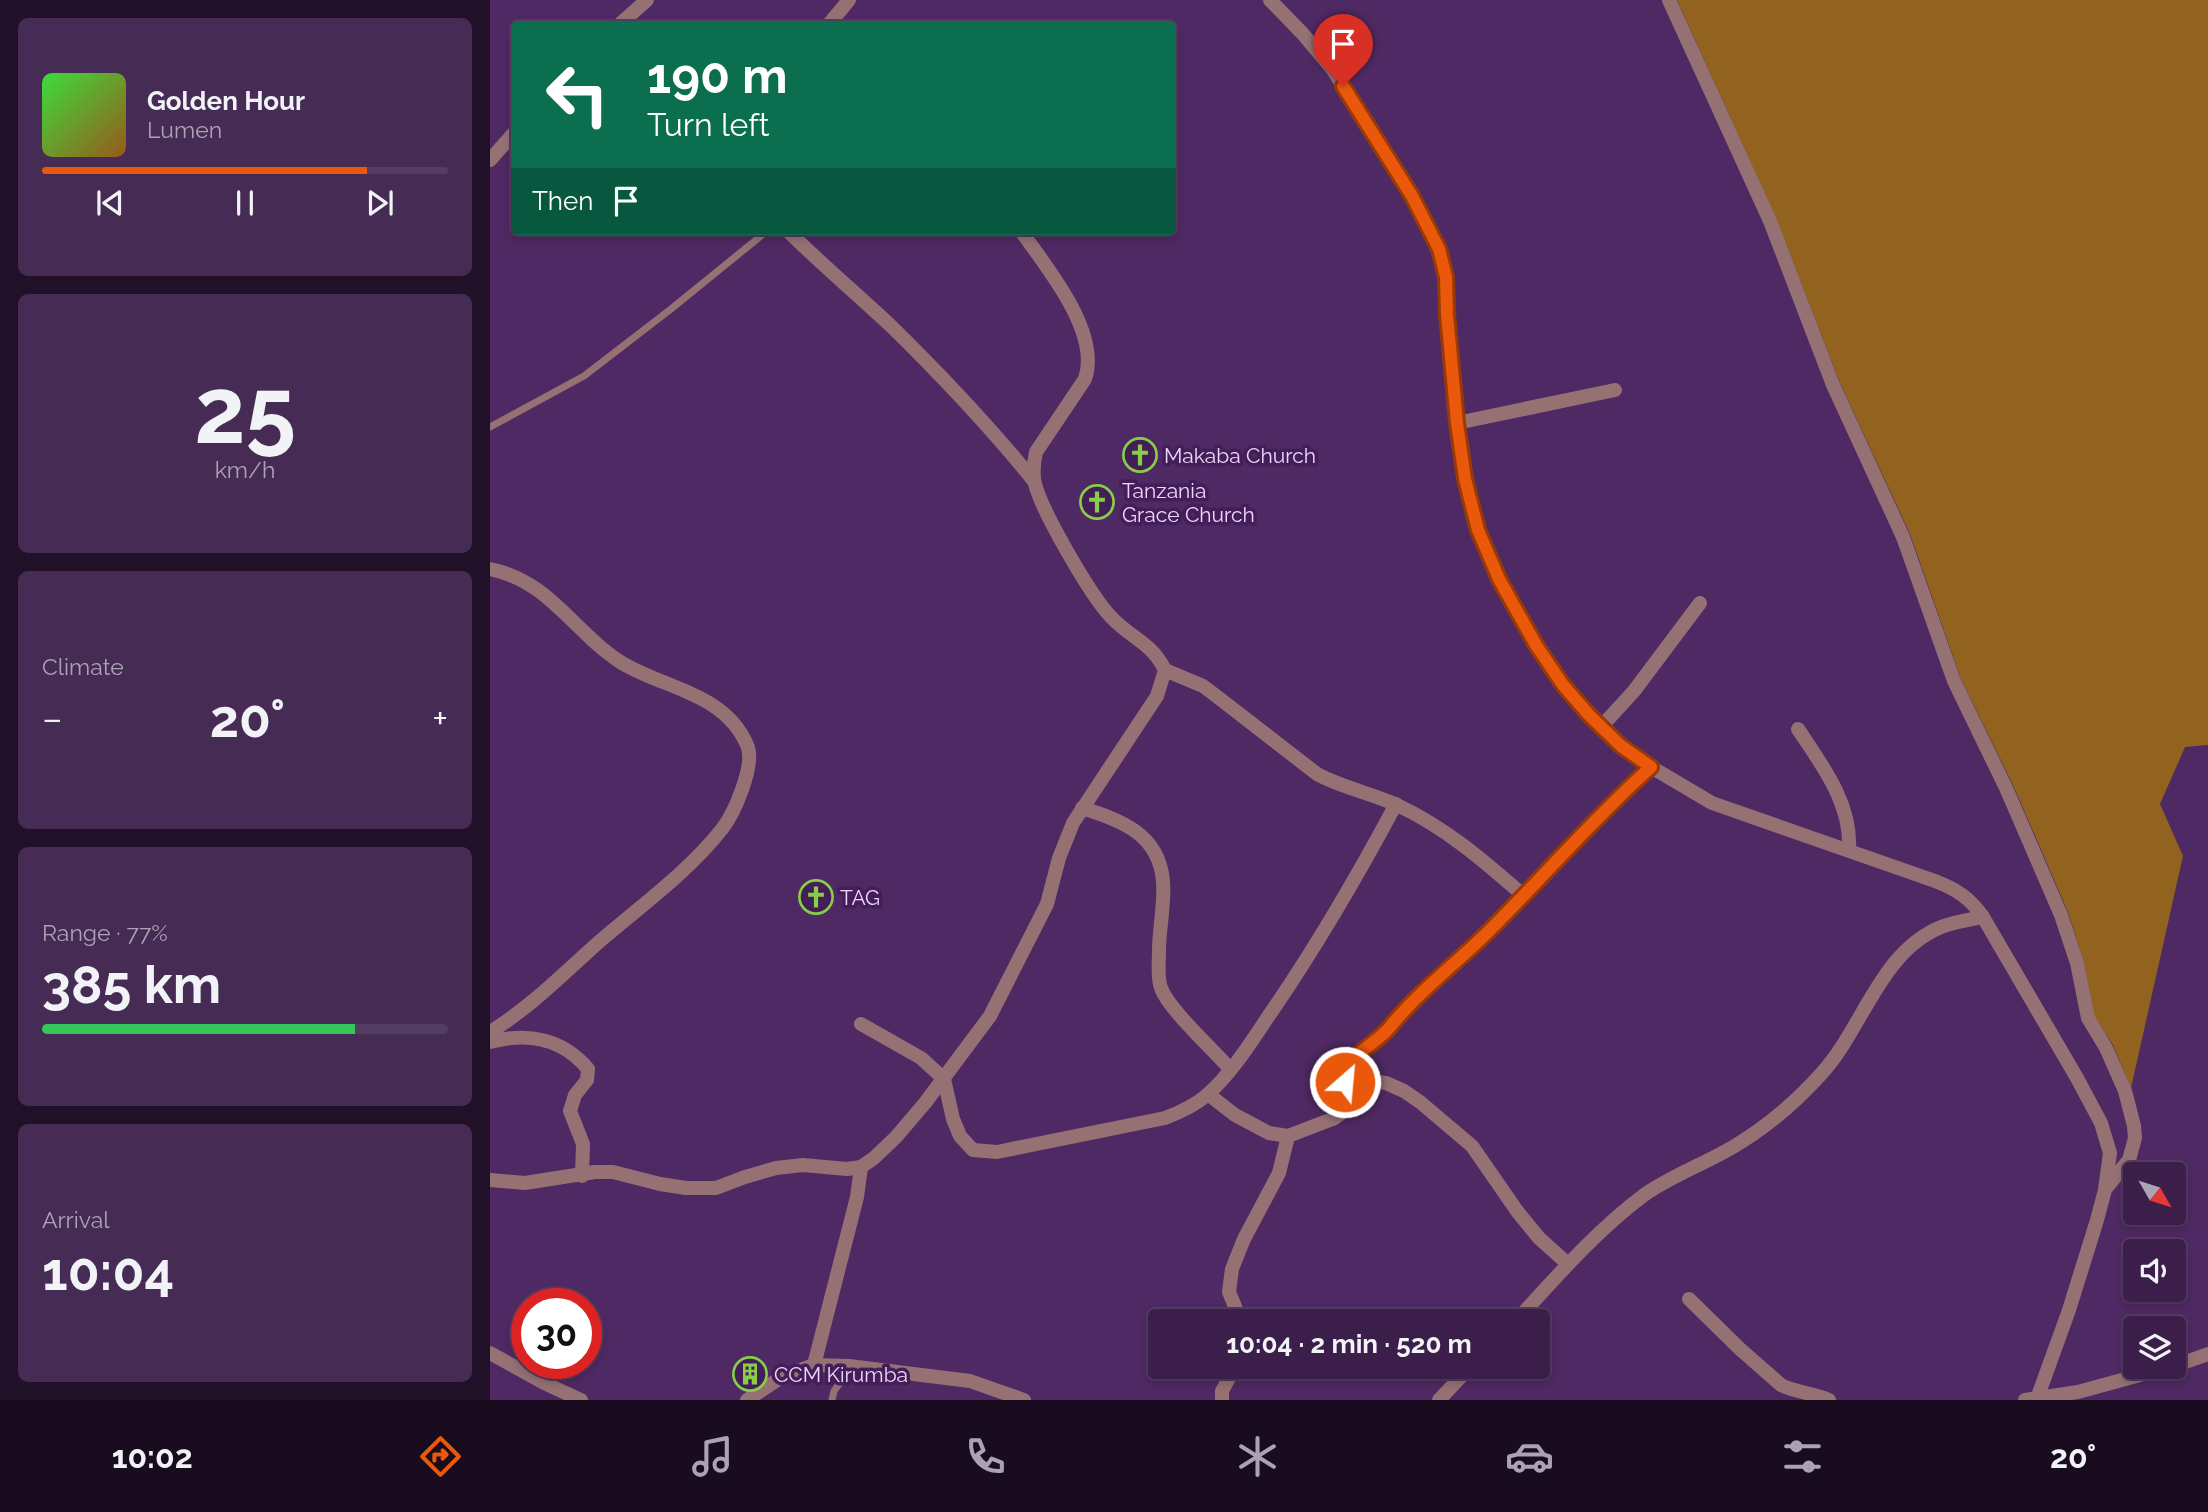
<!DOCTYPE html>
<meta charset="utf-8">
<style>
body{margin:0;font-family:Raleway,sans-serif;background:#462c54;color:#f1f3f6;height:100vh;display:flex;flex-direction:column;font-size:26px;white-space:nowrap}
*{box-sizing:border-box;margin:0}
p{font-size:23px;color:#aca2b5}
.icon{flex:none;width:38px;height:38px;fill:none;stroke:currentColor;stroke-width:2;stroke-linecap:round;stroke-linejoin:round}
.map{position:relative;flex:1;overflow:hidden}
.panel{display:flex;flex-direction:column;gap:18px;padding:18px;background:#201129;width:490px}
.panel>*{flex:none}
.hud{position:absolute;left:21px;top:21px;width:665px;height:214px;border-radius:7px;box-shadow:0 4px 10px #0003,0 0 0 2px #543d62;background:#0b6e4f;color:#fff;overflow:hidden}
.needle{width:46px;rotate:129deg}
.tools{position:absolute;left:1633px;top:1162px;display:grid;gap:14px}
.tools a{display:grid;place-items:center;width:63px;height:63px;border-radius:7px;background:#3b1f4a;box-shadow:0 4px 10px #0003,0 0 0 2px #543d62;font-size:35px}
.speed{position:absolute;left:21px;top:1288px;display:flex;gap:14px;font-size:35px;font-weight:700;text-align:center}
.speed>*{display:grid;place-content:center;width:91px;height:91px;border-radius:50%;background:#3b1f4a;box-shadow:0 4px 10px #0003,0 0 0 2px #543d62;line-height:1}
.speed .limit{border:10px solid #d22;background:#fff;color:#111}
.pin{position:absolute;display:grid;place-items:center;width:60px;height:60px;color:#fff;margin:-72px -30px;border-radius:50% 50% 50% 0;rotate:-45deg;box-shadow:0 0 7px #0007}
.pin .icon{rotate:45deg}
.me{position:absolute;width:77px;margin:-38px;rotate:27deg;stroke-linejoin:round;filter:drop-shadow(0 0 5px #0008)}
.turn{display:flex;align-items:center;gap:24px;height:147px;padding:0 21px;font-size:32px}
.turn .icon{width:91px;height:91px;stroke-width:2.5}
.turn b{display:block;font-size:49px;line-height:60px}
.then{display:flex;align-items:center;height:66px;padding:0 21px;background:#0003;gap:14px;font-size:26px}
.big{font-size:52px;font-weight:700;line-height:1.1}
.panel .card{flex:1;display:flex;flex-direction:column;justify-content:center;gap:10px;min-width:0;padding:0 24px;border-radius:10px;background:#462c54}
.panel .dial{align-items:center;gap:0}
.dial b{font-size:91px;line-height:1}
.song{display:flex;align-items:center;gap:21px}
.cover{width:84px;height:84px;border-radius:10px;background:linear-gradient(135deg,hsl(120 70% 55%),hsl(30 70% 35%))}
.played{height:7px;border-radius:4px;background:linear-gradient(90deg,#ea580c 80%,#543d62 80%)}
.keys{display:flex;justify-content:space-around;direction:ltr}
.heat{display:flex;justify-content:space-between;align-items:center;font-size:38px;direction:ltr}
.charge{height:10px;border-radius:5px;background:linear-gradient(90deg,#34c759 77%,#543d62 0)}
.trip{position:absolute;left:658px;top:1309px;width:402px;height:70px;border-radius:7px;background:#3b1f4a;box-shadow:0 4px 10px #0003,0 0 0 2px #543d62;font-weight:700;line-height:70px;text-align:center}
.menu{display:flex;height:112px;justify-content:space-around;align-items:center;background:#180c1e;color:#aca2b5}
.menu .icon{width:49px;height:49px}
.menu .selected{color:#ea580c}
.menu b{font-size:32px;color:#f1f3f6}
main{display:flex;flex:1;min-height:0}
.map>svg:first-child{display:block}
.forest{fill:#91631f}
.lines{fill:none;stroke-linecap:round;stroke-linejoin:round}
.service{stroke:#967174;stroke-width:7}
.minor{stroke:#967174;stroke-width:14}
.tertiary{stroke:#967174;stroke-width:14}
.route-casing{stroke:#983908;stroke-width:18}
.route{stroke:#ea580c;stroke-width:12}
.labels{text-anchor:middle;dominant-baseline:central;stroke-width:7;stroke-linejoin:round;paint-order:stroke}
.poi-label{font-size:21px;fill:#ecd7fa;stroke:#441e58;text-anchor:start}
</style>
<main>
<section class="panel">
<div class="card">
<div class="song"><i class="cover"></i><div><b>Golden Hour</b><p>Lumen</p></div></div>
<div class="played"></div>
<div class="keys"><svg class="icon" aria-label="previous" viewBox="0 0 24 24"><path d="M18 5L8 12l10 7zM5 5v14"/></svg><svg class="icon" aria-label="pause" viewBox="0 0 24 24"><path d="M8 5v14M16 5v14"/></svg><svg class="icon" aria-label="next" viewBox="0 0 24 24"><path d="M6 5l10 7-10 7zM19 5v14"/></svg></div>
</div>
<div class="card dial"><b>25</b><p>km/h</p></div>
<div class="card"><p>Climate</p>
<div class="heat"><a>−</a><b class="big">20°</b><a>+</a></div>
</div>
<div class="card"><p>Range · 77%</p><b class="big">385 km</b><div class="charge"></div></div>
<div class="card"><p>Arrival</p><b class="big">10:04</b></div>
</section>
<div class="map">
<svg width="1718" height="1400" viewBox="0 0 1718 1400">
<rect width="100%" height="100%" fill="#4f2963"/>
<polygon class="forest" points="1187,0 1718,0 1718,745 1695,747 1670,804 1693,856 1641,1088 1623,1045 1604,1015 1594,962 1578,912 1523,785 1471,679 1420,534 1350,383 1286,218"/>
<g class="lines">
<g class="service">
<polyline points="0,427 94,376 181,309 277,231"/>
<polyline points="342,1400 344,1391 362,1367"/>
</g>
<g class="minor">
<path d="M 780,0 L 813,34 L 843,70 L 922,196 L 949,249 L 956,277 L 957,314 L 967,423 L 976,479 L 988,530 L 1009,579 L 1046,644 L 1073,685 L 1131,746 L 1161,767 L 1222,803 L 1445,881 C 1466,889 1480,898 1493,917 L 1587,1078 L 1611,1123 L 1620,1153 L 1615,1190 L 1607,1220 L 1579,1310 L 1548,1396"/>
<polyline points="1179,0 1280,221 1343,385 1413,537 1464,681 1516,788 1571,915 1587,963 1598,1018 1616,1048 1635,1091 1644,1126 1645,1138 1639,1160 1617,1187"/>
<polyline points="130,24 157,0"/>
<polyline points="339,24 359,0"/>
<polyline points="0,160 24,133"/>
<path d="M 298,231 C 331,264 367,294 401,326 C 451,375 500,427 544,481"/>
<polyline points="967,423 1125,390"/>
<path d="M 0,569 C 60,581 83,632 132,663 C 175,689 235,693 257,745 C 266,764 244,814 232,829 C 198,872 152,905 110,941 C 75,972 41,1007 0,1032"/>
<path d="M 675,670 L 713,686 L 725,695 L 827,774 C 853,788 881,793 907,805 C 955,827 995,862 1034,896"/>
<polyline points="1111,727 1144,691 1210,603"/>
<path d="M 1308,729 C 1332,765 1362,804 1359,850"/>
<path d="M 592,808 C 631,820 669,834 673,881 C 675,904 669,928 669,951 C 669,962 667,977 671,988 C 679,1010 723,1049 740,1069"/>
<path d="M 371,1024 L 431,1058 L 454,1079 L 463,1119 L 470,1136 L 483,1150 L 507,1152 L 675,1118 C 691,1112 704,1106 717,1095 C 743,1072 763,1039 782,1011 C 828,944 868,875 906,804"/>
<path d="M 0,1042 C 38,1032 73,1039 98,1069 L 97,1080 L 85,1095 L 80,1111 L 93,1144 L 92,1176"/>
<polyline points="855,1082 878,1081 896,1083 914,1091 930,1102 982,1146 1027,1211 1049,1238 1078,1264"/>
<polyline points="718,1094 745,1115 779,1133 798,1136 845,1118 853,1112 858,1101 855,1075 859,1065 895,1033 916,1009 1034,896 1101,823 1161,767"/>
<path d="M 0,1180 L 35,1183 L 105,1172 L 123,1172 L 170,1184 L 196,1188 L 226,1188 L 255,1177 L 286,1168 L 313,1165 L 357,1169 L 371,1167 L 384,1158 L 406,1137 L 435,1103 L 500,1016 L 557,904 L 569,858 L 583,823 L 667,696 L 675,670 C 661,642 642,639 622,618 C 602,598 548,506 544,479 C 543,469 544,461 546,452 L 595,379 C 611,332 557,268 531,231"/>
<path d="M 1199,1299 L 1250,1349 L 1291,1385 C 1303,1392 1324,1393 1339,1400"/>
<polyline points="751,1321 739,1292 742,1269 754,1239 789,1173 798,1136"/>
<path d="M 1026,1321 C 1066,1277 1106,1231 1154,1195 C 1181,1176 1214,1164 1243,1147 C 1277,1127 1306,1102 1332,1073 C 1373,1028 1390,952 1451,927 C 1464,922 1479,920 1493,917"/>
<polyline points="324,1365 367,1197 371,1167"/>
<polyline points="1684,1366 1718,1354"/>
<polyline points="732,1400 732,1391 745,1367"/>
<polyline points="949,1400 980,1367"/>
<polyline points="1535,1400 1588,1392 1679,1367"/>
</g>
<g class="tertiary">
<polyline points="0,1353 54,1383 91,1400"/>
<polyline points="257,1400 293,1376 324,1365 359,1366 480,1381 534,1400"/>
</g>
</g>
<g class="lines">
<g class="route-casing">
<path id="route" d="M 853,86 L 922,196 L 949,249 L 956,277 L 957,314 L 967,423 L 975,479 L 988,530 L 1009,579 L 1046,645 L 1073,685 L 1099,715 L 1131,746 L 1161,767 C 1104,818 1054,876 1000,930 C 967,963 929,991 900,1027 C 886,1045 853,1056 855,1082"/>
</g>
<use href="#route" class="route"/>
</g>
<defs>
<g id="church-ring" transform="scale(1.75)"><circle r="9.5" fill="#441e58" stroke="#89ce48" stroke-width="1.5"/><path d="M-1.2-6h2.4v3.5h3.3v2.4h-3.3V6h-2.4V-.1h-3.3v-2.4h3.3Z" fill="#89ce48"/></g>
<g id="building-ring" transform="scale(1.75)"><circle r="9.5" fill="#441e58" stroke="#89ce48" stroke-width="1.5"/><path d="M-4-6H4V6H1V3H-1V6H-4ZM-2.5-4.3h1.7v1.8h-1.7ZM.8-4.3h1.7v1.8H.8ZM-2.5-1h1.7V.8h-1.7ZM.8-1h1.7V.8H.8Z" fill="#89ce48"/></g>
</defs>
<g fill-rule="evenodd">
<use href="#church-ring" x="650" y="455"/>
<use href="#church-ring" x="607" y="502"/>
<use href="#church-ring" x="326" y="897"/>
<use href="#building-ring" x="260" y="1374"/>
</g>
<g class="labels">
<g class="poi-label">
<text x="674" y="455">Makaba Church</text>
<text x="632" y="490">Tanzania<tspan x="632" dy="24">Grace Church</tspan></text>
<text x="350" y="897">TAG</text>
<text x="284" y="1374">CCM Kirumba</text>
</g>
</g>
</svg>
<div class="tools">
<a><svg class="needle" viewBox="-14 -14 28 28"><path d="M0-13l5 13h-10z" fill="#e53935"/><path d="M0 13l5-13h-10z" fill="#aca2b5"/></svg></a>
<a><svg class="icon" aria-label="sound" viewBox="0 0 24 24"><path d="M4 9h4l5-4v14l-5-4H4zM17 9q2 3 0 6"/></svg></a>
<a><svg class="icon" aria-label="layers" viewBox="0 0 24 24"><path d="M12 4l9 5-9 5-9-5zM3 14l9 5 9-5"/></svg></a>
</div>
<div class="speed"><div class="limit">30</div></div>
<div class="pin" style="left:853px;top:86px;background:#d93025"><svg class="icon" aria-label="arrive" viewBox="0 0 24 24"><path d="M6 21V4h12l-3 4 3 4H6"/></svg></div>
<svg class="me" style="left:855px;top:1082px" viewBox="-20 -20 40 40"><circle r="17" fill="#ea580c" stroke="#fff" stroke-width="3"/><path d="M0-11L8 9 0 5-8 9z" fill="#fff"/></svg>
<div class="trip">10:04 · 2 min · 520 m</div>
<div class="hud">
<div class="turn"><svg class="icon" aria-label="left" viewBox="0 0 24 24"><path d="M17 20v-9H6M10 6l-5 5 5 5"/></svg><div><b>190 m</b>Turn left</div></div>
<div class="then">Then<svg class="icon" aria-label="arrive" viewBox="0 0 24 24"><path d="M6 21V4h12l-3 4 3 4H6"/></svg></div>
</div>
</div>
</main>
<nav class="menu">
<b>10:02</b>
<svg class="icon selected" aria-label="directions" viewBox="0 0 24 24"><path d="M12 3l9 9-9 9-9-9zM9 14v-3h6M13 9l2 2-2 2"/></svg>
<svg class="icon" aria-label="music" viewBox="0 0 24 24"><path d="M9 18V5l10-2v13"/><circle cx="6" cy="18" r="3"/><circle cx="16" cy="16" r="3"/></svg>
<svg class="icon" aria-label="phone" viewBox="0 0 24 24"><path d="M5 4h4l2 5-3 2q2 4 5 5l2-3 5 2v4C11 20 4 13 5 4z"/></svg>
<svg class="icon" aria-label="climate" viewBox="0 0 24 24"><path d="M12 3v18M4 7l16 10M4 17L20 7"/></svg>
<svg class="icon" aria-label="car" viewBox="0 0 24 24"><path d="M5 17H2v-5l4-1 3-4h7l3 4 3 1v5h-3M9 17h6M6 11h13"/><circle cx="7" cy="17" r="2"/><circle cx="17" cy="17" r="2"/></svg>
<svg class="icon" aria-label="filters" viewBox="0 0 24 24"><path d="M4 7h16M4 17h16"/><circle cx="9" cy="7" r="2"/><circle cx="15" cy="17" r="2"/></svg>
<b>20°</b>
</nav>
